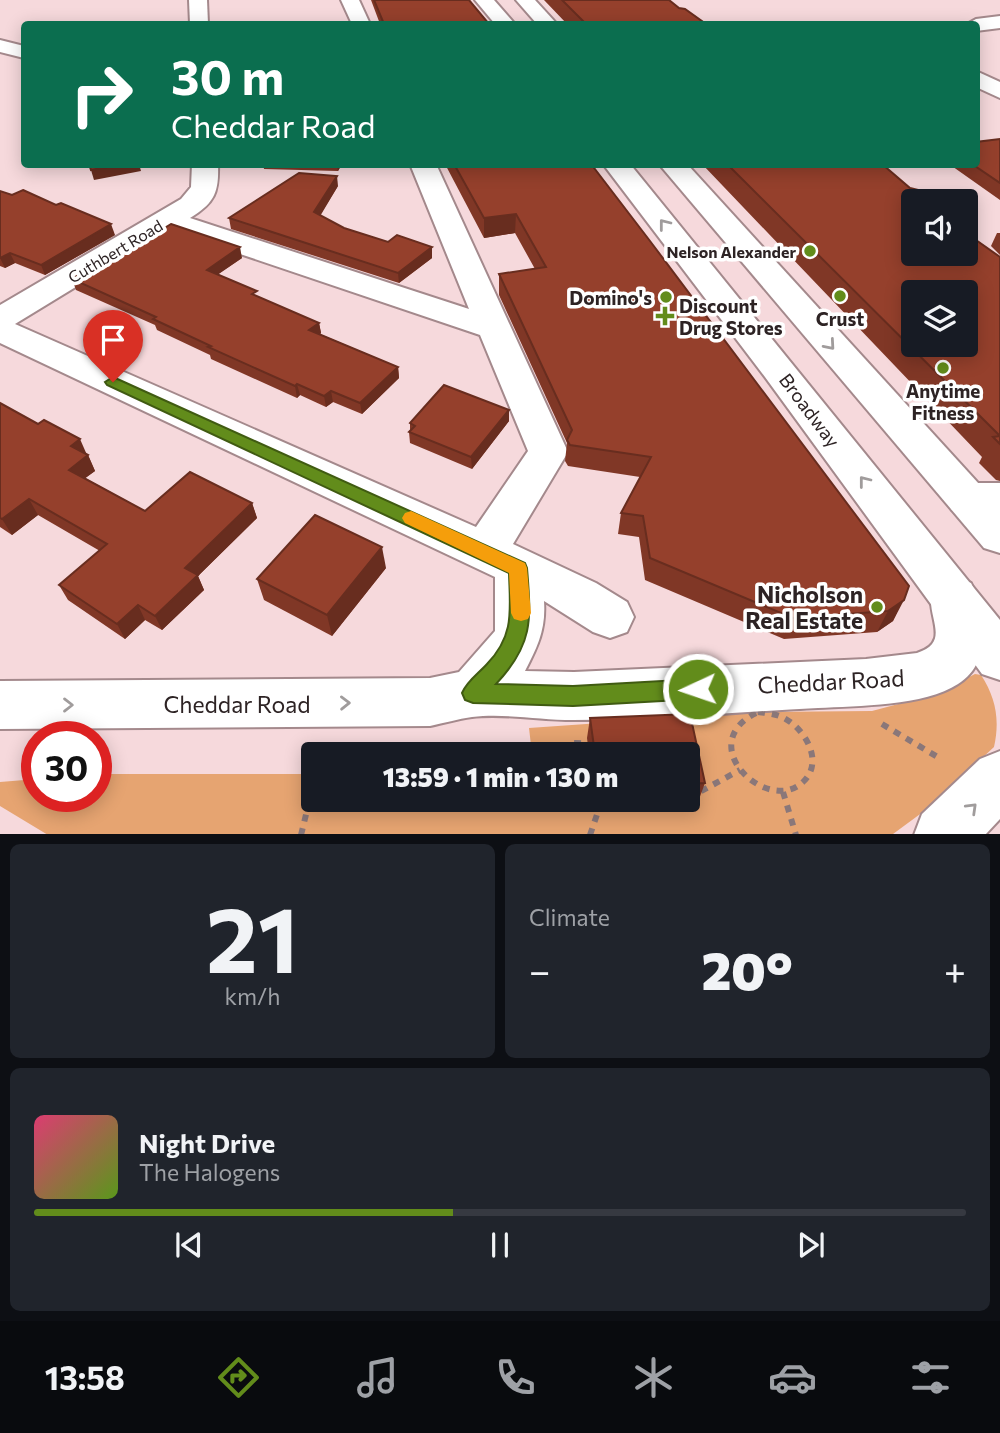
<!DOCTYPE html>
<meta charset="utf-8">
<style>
body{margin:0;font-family:Commissioner,sans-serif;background:#20242c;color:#f1f3f6;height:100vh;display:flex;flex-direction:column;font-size:26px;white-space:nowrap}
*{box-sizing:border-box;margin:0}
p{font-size:23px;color:#9ea1a6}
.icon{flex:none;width:38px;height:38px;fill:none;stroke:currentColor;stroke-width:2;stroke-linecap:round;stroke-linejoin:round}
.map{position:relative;height:834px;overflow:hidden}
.panel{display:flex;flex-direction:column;gap:10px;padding:10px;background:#0d0f14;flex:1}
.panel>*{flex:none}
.guide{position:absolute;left:21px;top:21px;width:959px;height:147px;border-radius:7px;box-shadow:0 4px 18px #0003;background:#0b6e4f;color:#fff;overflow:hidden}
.controls{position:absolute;left:901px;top:189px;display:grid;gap:14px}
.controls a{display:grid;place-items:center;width:77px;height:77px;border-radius:7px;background:#171b24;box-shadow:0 4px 18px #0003;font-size:35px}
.speed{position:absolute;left:21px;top:721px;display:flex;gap:14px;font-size:35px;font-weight:700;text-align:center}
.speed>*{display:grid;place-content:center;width:91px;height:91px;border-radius:50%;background:#171b24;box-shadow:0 4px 18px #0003;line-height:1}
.speed .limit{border:10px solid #d22;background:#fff;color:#111}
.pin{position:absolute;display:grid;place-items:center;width:60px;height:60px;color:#fff;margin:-72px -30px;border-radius:50% 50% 50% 0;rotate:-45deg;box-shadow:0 0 7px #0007}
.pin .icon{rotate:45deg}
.me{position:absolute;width:77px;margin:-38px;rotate:267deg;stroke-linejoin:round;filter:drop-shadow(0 0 5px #0008)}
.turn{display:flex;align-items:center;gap:24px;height:147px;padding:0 35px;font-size:32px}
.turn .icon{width:91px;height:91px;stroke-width:2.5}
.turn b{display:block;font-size:49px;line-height:60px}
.big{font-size:52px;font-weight:800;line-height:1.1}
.panel .tile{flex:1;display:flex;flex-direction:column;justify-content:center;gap:10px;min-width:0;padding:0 24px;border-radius:10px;background:#20242c}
.panel .dial{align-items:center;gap:0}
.dial b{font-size:91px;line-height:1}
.song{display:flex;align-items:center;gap:21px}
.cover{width:84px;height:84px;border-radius:10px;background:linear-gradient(135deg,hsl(340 70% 55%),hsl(90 70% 35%))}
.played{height:7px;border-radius:4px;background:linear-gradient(90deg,#628c1b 45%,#363941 45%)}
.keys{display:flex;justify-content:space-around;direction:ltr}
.heat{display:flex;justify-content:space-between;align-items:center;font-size:38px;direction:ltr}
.panel .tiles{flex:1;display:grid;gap:10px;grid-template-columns:1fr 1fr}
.tile:last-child{grid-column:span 2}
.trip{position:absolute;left:301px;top:742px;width:399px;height:70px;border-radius:7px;background:#171b24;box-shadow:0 4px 18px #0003;font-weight:800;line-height:70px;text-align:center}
.tabs{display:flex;height:112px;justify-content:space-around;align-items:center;background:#090b0e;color:#9ea1a6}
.tabs .icon{width:49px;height:49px}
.tabs .on{color:#628c1b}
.tabs b{font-size:32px;color:#f1f3f6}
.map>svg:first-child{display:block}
.green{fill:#e6a471}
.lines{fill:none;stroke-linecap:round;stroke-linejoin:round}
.minor-casing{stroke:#a4898c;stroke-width:4}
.major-casing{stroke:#a4898c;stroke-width:4}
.path{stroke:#8a7779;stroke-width:6;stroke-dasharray:7 7;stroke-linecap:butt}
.minor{fill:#fff;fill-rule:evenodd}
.major{fill:#fff;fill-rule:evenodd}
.wall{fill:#803726}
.shaded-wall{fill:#682d1f}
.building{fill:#95402c;stroke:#682d1f;stroke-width:2;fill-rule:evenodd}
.oneway{stroke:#a09c9c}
.route{fill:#628c1b;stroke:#405b12;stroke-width:2}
.slow{fill:#f59e0b}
.poi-dot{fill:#628c1b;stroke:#fff;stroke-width:2.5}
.labels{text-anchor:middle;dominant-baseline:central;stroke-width:7;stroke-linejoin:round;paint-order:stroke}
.far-street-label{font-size:16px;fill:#2d2324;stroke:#fff}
.far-poi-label{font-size:16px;font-weight:bold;fill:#2d2324;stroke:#fff;text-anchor:end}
.poi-label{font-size:19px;font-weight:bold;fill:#2d2324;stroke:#fff}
.street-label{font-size:19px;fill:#2d2324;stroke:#fff}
.near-poi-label{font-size:23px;font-weight:bold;fill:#2d2324;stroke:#fff;text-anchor:end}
.near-street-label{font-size:23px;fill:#2d2324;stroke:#fff}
</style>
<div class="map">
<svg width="1000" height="835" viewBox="0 0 1000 835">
<rect width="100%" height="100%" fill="#f6d9dc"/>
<path class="green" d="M 975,674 L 981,675 C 996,698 1000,720 994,747 L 927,809 L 893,834 L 48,835 L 0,806 L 0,782 L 37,779 L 37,796 L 96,796 L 96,775 L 107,774 L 313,774 L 313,800 L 688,800 L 688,754 L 532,754 L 529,728 L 758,712 L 872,711 L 936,694 Z"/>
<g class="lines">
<g class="minor-casing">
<g id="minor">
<polygon points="189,0 207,0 208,24 190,24"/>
<polygon points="341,0 359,0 370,24 352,24"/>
<polygon points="1000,16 1000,28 976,31 976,24 967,24 976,19"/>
<polygon points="0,40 24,46 24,58 0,52"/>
<polygon points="976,71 1000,82 1000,98 976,87"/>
<path d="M 192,164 L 218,164 C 219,192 215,203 190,218 L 469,309 L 410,164 L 436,164 L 568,452 L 513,544 L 596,583 L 627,602 L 634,617 L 627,632 L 610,638 L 593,632 L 544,601 C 546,629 538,646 525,671 L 574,672 L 866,659 L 917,653 C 949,643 930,621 931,599 C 931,594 935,588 937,583 L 954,577 L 971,583 C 986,614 993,662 958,684 C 925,706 857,706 818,708 C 736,712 654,720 573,720 C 540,720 504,713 472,717 C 458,719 444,723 430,726 L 0,729 L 0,681 L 430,678 L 459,672 L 495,631 L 495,577 L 0,343 L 0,305 L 181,199 L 191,187 ZM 169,230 L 480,335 L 528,451 L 476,527 L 15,324 Z"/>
<polygon points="967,483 1000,483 1000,515 967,515 952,510 946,499 952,488"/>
</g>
</g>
<g class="major-casing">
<g id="major">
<polygon points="475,0 494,0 515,24 495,24"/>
<polygon points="516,0 535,0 557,24 537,24"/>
<polygon points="603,164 630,164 1000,620 1000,680 982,674 765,377"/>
<polygon points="659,164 687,164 1000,507 1000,553 984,548"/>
<polygon points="1000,751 1000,819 985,835 914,835 922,814 980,759"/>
</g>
</g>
<g class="path">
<path d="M 758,712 C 767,713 776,714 784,718 C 805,729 824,761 804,781 C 769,817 690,744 758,712 Z"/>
<polyline points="882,724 941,759"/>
<polyline points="574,743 593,744 595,754"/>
<polyline points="783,792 796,835"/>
<polyline points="688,795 694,795 740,770"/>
<polyline points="301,835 313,786"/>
<polyline points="590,835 602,800"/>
</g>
<use href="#minor" class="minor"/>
<use href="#major" class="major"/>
</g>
<g class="wall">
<polygon points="371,0 469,0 489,24 380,24"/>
<polygon points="544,0 669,0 679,8 706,24 567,24"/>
<polygon points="1000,139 1000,200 949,164 976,164"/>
<polygon points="263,164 342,164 338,171 264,169"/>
<polygon points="445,164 591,164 909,586 893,621 877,632 784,639 645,580 639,537 618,534 621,513 640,477 568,466 565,461 567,443 499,295 499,274 535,269 515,233 484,238"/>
<polygon points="702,164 882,164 910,188 970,228 967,233 1000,257 1000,481 996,480 979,463 982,457"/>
<polygon points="338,186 320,215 344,228 388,242 432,247 432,258 399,283 231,229 229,218"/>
<polygon points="0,191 115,235 45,275 15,263 5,268 0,266"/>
<polygon points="997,233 1000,233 1000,255 991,246"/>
<polygon points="145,240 242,258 218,274 258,297 319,323 321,333 320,334 398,367 399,378 362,414 333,402 326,407 300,395 297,398 211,359 210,355 157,330 155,325 76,290 72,279"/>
<polygon points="0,403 88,455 95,471 85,478 145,511 252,503 257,518 198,576 204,590 162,630 145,620 125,639 68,600 59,585 100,551 38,515 12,535 0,527"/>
<polygon points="509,410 509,421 472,469 410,443 409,432 410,430 410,423"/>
<polygon points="386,568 332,636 264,600 257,579"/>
<polygon points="690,714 705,783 698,802 596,807 595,800 688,800 688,754 589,754 587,738 590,718"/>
</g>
<g class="shaded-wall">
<polygon points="122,164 139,164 141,171 94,180 91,170"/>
<polygon points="337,164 342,164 338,171"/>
<polygon points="337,176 338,186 316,223 314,212"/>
<polygon points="516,214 515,233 484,238 484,218"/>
<polygon points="111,224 115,235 45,275 41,265"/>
<polygon points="240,247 242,258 210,280 207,270"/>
<polygon points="432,247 432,258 399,283 398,273"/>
<polygon points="10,253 15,263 5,268 0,258"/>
<polygon points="319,323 321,333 312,341 309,330"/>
<polygon points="398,367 399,378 362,414 360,403"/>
<polygon points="297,384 300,395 297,398 295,386"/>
<polygon points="331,391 333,402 326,407 324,396"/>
<polygon points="509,410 509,421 472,469 471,457"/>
<polygon points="80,439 87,455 71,446"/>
<polygon points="88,455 95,471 76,485 69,470"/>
<polygon points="29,499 38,515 12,535 2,519"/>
<polygon points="252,503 257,518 198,576 204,590 162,630 155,616 185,568"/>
<polygon points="382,547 386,568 332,636 327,615"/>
<polygon points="904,600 893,621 877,632 888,611"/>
<polygon points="138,605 145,620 125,639 117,624"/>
</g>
<g class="building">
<polygon points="374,0 469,0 489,24 384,24"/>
<polygon points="562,0 669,0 679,8 685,9 706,24 586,24"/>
<polygon points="1000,139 1000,183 972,164 976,164 976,142"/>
<polygon points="89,164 122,164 91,170"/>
<polygon points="454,164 591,164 650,241 909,586 904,600 888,611 793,618 650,558 643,516 621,513 651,457 570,445 567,440 572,430 499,274 546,267 516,214 484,218"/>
<path d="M 727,164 L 882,164 L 910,188 L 922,191 L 935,201 L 914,201 L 914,254 L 966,254 L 966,229 L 966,233 L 1000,257 L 1000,436 ZM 914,292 L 966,292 L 966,345 L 914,345 Z"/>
<polygon points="299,173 337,176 314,212 344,228 388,242 397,235 432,247 398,273 229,218"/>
<polygon points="23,190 56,205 61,203 111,224 41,265 10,253 0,258 0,191 12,195"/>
<polygon points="171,224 240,247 207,270 257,291 252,294 319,323 309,330 398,367 360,403 331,391 324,396 297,384 295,386 208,347 211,346 153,319 156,317 72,279 141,238 145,240"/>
<polygon points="444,385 509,410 471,457 409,432 415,426 410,423"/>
<polygon points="0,403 38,424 44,420 80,439 71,446 88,455 69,470 145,511 190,472 252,503 185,568 198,575 155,616 138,605 117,624 59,585 107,544 29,499 2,519 0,518"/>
<polygon points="1000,436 1000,444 993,437"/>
<polygon points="315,515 382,547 327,615 257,579"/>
<polygon points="690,714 705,783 688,784 688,754 595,754 590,718"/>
</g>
<defs><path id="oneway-chevron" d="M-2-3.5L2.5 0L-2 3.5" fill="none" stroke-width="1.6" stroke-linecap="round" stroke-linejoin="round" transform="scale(1.75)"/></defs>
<g class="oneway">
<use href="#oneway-chevron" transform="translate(664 224) rotate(-128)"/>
<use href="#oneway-chevron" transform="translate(830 345) rotate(49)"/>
<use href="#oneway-chevron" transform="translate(864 481) rotate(-128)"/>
<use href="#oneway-chevron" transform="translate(345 703) rotate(-1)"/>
<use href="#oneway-chevron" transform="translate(68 705)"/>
<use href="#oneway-chevron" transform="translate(972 808) rotate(-44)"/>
</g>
<path class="route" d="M 113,377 L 525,563 L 527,568 C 531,619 534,644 496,684 L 573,686 L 698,679 L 706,682 L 709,689 L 706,696 L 698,699 L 573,706 L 473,703 L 465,700 L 462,693 C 467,681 478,674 487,664 C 515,635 510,610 509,573 L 107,385 L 105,382 Z"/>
<polygon class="slow" points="411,511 525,563 527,568 531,613 528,619 521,621 514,619 511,613 509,573 405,523 402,518 405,513"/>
<g class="poi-dot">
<circle cx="810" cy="251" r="7"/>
<circle cx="840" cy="296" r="7"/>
<circle cx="666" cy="297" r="7"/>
<path d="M661.5 305.5h7v7h7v7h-7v7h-7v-7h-7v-7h7z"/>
<circle cx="943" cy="368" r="7"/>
<circle cx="877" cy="607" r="7"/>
</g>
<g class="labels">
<g class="far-street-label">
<text transform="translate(115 251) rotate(-31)">Cuthbert Road</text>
</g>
<g class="far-poi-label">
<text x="796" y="251">Nelson Alexander</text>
</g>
<g class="poi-label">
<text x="652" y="297" text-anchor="end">Domino's</text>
<text x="679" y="305" text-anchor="start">Discount<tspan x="679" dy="22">Drug Stores</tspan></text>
<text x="840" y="318">Crust</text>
<text x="943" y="390">Anytime<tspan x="943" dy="22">Fitness</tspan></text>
</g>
<g class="street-label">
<text transform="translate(810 410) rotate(53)">Broadway</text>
</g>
<g class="near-poi-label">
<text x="863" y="594">Nicholson<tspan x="863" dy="26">Real Estate</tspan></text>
</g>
<g class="near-street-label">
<text transform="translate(831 681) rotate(-3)">Cheddar Road</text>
<text x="237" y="704">Cheddar Road</text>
</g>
</g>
</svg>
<div class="controls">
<a><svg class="icon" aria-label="sound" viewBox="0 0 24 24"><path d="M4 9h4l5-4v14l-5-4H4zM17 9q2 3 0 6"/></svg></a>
<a><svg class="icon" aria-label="layers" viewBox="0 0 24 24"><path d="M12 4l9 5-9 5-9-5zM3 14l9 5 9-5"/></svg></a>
</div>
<div class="speed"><div class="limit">30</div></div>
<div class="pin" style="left:113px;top:382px;background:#d93025"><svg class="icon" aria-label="arrive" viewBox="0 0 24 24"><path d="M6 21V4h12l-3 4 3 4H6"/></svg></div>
<svg class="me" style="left:698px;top:689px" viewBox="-20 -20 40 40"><circle r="17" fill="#628c1b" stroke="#fff" stroke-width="3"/><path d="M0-11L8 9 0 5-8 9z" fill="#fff"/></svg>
<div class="trip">13:59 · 1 min · 130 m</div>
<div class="guide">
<div class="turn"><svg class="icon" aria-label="right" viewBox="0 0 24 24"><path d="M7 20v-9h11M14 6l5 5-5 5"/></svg><div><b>30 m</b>Cheddar Road</div></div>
</div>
</div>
<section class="panel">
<div class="tiles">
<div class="tile dial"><b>21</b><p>km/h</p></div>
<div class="tile"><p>Climate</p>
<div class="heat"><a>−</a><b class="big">20°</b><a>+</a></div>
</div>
<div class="tile">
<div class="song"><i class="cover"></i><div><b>Night Drive</b><p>The Halogens</p></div></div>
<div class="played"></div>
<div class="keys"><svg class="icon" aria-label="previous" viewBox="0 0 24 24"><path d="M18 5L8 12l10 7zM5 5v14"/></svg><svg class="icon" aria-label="pause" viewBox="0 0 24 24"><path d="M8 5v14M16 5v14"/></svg><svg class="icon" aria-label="next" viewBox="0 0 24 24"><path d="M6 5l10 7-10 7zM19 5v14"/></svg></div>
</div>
</div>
</section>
<nav class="tabs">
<b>13:58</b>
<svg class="icon on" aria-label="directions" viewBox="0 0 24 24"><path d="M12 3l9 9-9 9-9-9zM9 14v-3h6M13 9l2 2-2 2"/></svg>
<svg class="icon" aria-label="music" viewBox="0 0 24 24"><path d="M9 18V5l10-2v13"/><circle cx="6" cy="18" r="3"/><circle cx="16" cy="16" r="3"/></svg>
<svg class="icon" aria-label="phone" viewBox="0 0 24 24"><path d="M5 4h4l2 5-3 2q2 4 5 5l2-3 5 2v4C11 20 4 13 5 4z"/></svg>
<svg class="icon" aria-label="climate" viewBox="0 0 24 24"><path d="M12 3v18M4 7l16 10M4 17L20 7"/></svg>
<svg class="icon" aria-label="car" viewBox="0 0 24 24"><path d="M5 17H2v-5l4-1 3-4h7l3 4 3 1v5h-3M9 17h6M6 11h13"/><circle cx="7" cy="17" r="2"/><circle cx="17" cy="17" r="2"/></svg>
<svg class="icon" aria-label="filters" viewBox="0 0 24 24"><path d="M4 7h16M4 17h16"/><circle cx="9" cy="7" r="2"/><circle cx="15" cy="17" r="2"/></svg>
</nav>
